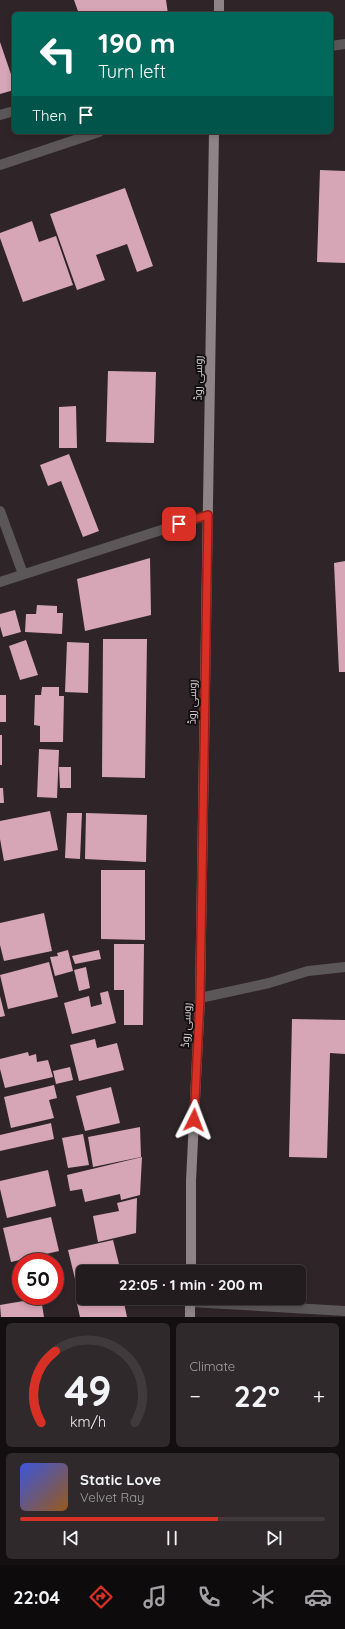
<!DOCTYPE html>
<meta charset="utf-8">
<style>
body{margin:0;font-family:Quicksand,Cairo,sans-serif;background:#2f292b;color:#f1f3f6;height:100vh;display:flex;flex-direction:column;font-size:15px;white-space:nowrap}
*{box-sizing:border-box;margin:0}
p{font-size:13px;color:#a3a1a4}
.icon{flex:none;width:22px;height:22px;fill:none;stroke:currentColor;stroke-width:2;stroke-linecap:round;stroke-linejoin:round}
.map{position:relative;height:1317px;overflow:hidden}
.sheet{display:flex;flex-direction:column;gap:6px;padding:6px;background:#130f10;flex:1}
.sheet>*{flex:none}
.hud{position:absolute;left:12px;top:12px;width:321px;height:122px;border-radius:6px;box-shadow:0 2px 6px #0003,0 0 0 1px #403a3c;background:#00695c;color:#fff;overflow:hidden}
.speed{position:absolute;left:12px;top:1253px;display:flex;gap:8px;font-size:20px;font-weight:700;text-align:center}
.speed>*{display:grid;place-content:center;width:52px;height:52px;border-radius:50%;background:#231c1e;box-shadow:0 2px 6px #0003,0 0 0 1px #403a3c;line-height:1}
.speed .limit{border:6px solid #d22;background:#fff;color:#111}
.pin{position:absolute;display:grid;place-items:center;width:34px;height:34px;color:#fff;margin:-17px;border-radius:8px;box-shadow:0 2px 6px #0006}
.me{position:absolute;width:44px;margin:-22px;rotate:3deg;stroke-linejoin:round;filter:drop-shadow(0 0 3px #0008)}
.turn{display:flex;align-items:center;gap:14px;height:84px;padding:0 20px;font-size:18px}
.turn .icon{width:52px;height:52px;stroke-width:2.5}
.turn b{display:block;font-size:28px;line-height:34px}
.then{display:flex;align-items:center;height:38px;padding:0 20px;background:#0003;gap:8px;font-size:15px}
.big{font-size:30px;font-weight:700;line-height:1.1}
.sheet .card{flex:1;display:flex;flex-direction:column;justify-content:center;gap:6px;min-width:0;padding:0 14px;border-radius:6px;background:#2f292b}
.sheet .dial{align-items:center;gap:0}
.dial svg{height:104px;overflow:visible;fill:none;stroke:#403a3c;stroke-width:7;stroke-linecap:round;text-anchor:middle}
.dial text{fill:#f1f3f6;stroke:none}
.song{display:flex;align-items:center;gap:12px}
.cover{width:48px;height:48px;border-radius:6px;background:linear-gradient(135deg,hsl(230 70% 55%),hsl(30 70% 35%))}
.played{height:4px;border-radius:2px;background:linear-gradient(90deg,#d93025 65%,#403a3c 65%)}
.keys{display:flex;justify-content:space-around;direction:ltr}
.heat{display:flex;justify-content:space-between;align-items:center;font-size:22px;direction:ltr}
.sheet .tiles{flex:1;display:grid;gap:6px;grid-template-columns:1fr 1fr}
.card:last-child{grid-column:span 2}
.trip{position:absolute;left:76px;top:1265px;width:230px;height:40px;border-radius:6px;background:#231c1e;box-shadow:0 2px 6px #0003,0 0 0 1px #403a3c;font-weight:700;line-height:40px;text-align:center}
.tab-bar{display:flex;height:64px;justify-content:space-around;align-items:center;background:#0e0b0c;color:#a3a1a4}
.tab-bar .icon{width:28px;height:28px}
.tab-bar .active{color:#d93025}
.tab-bar b{font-size:18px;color:#f1f3f6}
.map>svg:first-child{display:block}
.building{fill:#d6a5b6}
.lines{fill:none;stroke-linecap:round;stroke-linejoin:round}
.minor{stroke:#5b5658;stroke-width:10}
.major{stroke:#8e8487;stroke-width:10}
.route-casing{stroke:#8d1f18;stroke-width:10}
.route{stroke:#d93025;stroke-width:7}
.labels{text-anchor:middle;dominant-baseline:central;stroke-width:4;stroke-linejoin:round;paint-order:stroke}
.street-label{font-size:11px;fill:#d8d2d4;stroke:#141011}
</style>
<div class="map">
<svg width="345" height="1317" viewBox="0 0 345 1317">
<rect width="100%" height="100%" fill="#2f2528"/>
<g class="building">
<polygon points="74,0 166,0 168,14 79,14"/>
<polygon points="0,42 14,83 14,90 0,94"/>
<polygon points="320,170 345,171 345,263 317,262"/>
<polygon points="125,188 153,266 137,272 127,244 96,255 105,280 77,290 50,214"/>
<polygon points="32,221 39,242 56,236 73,285 23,302 0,238 0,233"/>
<polygon points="108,371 156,372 154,443 106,442"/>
<polygon points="76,406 77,448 59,448 59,407"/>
<polygon points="69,454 99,531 83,537 61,481 48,486 40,465"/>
<polygon points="150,558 151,615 85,631 77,579"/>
<polygon points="345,561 345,672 339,672 334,563"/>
<polygon points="37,605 57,606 57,613 63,613 62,634 25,632 26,614 36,614"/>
<polygon points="15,610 21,632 3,637 0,626 0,614"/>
<polygon points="103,639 147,639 145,778 102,777"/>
<polygon points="26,640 38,675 20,680 9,646"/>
<polygon points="67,642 89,643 88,693 65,692"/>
<polygon points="42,687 59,687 59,696 64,696 63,742 40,742 40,726 34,725 35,695 41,695"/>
<rect x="0" y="695" width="6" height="27"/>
<rect x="0" y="735" width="2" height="30"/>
<polygon points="39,749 59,750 57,798 37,797"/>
<polygon points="59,767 71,767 71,788 60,788"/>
<polygon points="0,788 3,788 4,803 0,803"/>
<polygon points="50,811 58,850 4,861 0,839 0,821"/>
<polygon points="67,813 82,813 80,859 65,858"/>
<polygon points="86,813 147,815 146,862 85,859"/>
<polygon points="101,870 145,870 145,940 101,939"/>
<polygon points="44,913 52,951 4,961 0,945 0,923"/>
<polygon points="114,944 144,944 143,1025 124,1025 124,990 114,990"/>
<polygon points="68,950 73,971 55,976 50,957 58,956 57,953"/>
<polygon points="99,950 101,959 75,964 72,956"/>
<polygon points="49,962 58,997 8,1009 0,975"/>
<polygon points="86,967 90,988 79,991 74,970"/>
<polygon points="108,991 116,1023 72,1034 64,1003 89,996 91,1007 102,1004 100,993"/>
<polygon points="0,996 5,1016 0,1017"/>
<polygon points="292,1019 345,1020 345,1054 330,1053 327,1158 289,1157"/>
<polygon points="95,1039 97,1048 117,1043 124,1070 79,1081 70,1045"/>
<polygon points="28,1052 29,1056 36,1054 37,1062 48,1060 53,1077 5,1088 0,1069 0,1059"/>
<polygon points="70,1067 73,1080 56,1084 53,1071"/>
<polygon points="54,1085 57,1098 49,1100 54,1118 11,1128 4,1097"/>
<polygon points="111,1087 120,1123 85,1131 76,1096"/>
<polygon points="51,1123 54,1139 0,1151 0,1135"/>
<polygon points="140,1127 141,1157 93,1167 88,1137"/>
<polygon points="83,1134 89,1165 68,1168 62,1138"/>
<polygon points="142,1157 140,1195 121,1200 120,1194 85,1202 82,1189 70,1191 67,1175"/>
<polygon points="48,1170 56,1206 7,1218 0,1189 0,1181"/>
<polygon points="137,1198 136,1233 98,1242 93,1216 119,1211 117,1203"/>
<polygon points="51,1217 59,1251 11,1262 3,1228"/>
<polygon points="113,1240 121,1272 83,1272 83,1281 76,1283 68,1250"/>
<polygon points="83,1293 83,1298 123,1298 127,1317 80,1317 75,1295"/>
<polygon points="41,1298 44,1317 1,1317 0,1305"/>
</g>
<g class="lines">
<g class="minor">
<polyline points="331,46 345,44"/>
<polyline points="0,115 14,111"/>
<polyline points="0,165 99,132"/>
<polyline points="0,511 23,574"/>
<polyline points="0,582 208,515"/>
<polyline points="200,998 269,983 308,971 345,967"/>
<polyline points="190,1302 345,1311"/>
</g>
<g class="major">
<polyline points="219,14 219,0"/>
<polyline points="191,1272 191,1181 200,998 214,132"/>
<polyline points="190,1317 190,1298"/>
</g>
</g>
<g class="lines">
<g class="route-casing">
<polyline id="route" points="179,524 208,515 200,998 194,1120"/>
</g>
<use href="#route" class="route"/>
</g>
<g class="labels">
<g class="street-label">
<text transform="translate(198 378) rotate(-89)">روسی روڈ</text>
<text transform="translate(192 702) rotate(-89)">روسی روڈ</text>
<text transform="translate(186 1025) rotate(-87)">روسی روڈ</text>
</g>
</g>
</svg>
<div class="speed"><div class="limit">50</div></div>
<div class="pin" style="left:179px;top:524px;background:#d93025"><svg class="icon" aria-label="arrive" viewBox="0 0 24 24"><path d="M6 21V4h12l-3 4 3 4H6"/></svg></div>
<svg class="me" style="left:194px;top:1120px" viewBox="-20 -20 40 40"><path d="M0-17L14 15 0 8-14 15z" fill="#d93025" stroke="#fff" stroke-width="4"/></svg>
<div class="trip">22:05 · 1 min · 200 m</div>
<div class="hud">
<div class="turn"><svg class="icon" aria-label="left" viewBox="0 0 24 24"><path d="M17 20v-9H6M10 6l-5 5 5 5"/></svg><div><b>190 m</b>Turn left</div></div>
<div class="then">Then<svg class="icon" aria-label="arrive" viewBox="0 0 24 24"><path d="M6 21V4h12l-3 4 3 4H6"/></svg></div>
</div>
</div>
<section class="sheet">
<div class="tiles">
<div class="card dial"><svg viewBox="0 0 100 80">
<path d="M14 69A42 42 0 1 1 86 69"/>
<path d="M14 69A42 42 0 0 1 25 14" stroke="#d93025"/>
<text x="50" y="56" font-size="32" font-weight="700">49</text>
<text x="50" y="72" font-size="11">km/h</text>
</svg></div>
<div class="card"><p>Climate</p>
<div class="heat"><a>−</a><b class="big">22°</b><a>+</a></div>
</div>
<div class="card">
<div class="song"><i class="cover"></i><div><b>Static Love</b><p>Velvet Ray</p></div></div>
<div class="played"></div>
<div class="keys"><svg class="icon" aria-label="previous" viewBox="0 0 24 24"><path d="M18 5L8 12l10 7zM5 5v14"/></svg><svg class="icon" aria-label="pause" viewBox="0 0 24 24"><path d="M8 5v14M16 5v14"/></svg><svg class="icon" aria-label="next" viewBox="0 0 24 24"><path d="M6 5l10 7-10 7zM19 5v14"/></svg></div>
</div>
</div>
</section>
<nav class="tab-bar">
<b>22:04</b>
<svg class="icon active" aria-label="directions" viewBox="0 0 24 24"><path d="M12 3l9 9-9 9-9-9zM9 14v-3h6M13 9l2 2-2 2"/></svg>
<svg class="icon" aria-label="music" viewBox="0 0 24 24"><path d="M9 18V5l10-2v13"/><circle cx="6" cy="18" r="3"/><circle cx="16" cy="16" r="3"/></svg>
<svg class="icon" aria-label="phone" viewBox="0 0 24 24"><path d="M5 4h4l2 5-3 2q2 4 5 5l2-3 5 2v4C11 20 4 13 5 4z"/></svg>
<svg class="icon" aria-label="climate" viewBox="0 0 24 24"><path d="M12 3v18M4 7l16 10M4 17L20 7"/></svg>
<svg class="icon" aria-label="car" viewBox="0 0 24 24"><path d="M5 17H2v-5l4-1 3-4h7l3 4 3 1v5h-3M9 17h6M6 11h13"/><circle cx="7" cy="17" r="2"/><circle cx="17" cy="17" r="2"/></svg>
</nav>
